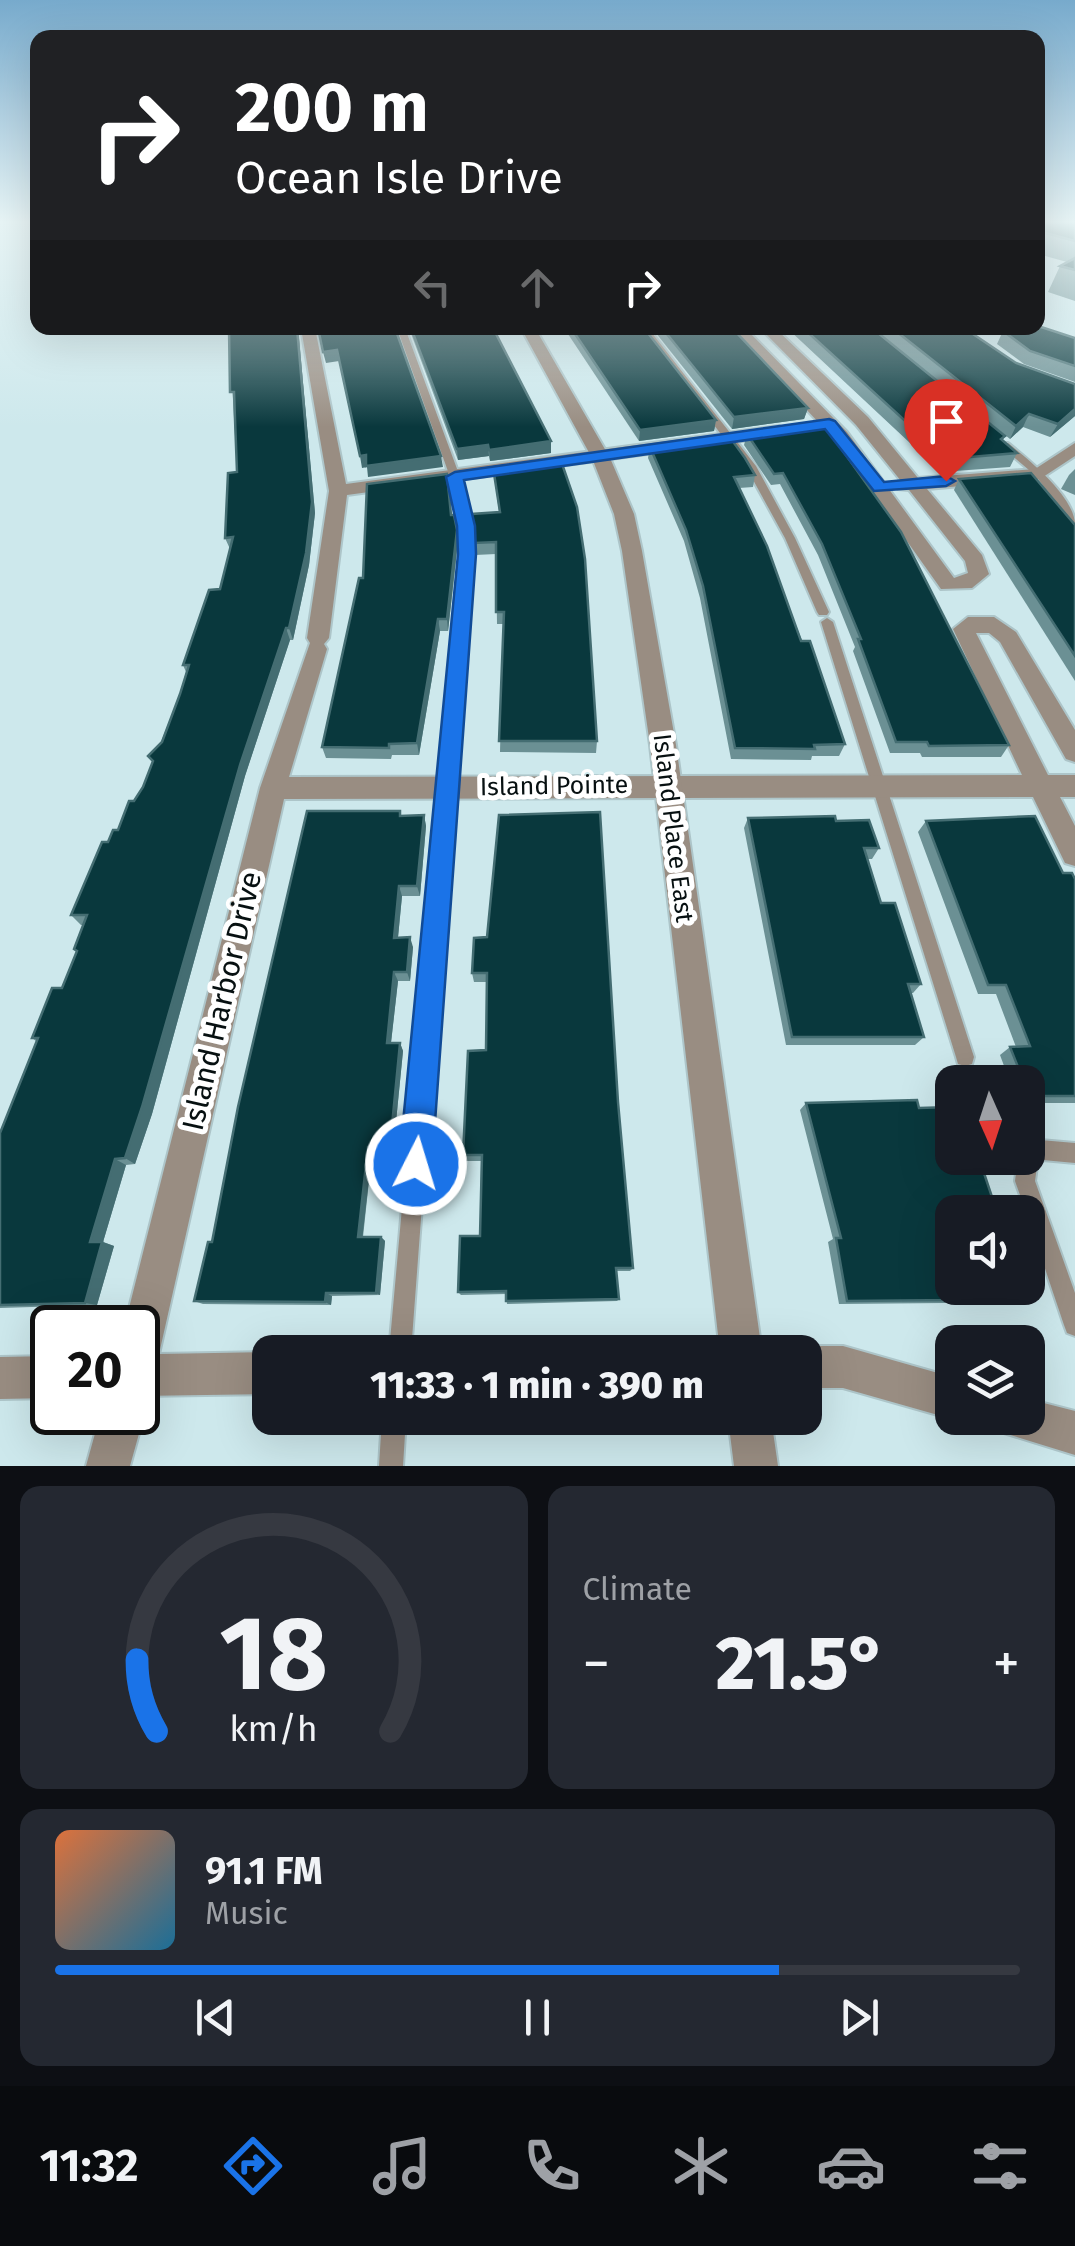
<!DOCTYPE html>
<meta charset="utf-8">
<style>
body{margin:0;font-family:"Fira Sans",sans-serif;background:#242831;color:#f1f3f6;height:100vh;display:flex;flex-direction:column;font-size:38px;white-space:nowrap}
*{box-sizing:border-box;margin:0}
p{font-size:32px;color:#9ea1a6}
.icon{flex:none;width:55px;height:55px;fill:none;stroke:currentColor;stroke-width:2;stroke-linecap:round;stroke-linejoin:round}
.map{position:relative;height:1466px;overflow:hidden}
.drawer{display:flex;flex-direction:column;gap:20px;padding:20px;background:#0d0f14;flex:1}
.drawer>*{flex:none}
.top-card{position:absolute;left:30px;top:30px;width:1015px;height:305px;border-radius:20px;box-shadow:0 10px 40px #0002;background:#202124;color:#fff;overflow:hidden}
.needle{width:65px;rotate:177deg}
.buttons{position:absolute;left:935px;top:1065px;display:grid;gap:20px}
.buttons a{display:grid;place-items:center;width:110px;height:110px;border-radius:20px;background:#171b24;box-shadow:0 10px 40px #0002;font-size:50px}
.speed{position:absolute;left:30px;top:1305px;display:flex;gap:20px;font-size:50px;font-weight:700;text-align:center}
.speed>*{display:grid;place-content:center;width:130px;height:130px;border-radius:50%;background:#171b24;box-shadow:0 10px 40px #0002;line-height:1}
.speed .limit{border:5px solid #111;border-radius:15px;background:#fff;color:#111}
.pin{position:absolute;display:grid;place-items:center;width:85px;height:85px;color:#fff;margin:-102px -42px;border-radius:50% 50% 50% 0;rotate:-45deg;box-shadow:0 0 10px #0007}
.pin .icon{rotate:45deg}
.me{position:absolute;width:110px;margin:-55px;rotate:5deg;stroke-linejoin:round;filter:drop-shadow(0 0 8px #0008)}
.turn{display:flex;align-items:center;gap:35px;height:210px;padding:0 40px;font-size:45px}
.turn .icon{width:130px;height:130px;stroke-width:2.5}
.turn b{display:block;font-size:70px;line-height:85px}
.lanes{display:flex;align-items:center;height:95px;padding:0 40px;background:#0003;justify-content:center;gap:50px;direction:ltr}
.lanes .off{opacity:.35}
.big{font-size:75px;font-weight:800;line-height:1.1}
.drawer .widget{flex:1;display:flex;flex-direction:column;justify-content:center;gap:15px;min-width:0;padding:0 35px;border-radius:20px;background:#242831}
.drawer .dial{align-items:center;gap:0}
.dial svg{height:260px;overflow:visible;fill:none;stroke:#363941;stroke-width:7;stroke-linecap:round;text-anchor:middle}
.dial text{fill:#f1f3f6;stroke:none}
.song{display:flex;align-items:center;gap:30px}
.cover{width:120px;height:120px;border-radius:15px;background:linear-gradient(135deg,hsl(20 70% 55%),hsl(200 70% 35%))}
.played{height:10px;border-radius:5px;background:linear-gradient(90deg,#1a73e8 75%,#363941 75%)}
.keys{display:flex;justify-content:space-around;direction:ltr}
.heat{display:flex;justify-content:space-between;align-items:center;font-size:55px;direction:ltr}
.drawer .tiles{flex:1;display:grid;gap:20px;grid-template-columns:1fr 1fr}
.widget:last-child{grid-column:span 2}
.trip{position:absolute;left:252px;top:1335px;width:570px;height:100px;border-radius:20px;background:#171b24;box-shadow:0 10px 40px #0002;font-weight:800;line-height:100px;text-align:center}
.dock{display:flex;height:160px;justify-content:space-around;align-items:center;background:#090b0e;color:#9ea1a6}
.dock .icon{width:70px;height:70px}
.dock .on{color:#1a73e8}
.dock b{font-size:45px;color:#f1f3f6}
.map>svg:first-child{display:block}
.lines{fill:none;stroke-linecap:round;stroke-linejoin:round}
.service-casing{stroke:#adc5c9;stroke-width:4}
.minor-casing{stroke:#adc5c9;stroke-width:4}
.tertiary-casing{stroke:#adc5c9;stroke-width:4}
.service{fill:#998d82;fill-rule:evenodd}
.minor{fill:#998d82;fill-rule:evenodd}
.tertiary{fill:#998d82;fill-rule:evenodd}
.wall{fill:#6b9094}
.shaded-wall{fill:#446d72}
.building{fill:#09383d;stroke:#446d72;stroke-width:2.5}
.route{fill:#1a73e8;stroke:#114b97;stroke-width:2.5}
.labels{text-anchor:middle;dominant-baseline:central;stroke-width:10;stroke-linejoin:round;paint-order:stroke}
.street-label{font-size:25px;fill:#071011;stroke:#fff}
.near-street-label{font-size:30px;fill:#071011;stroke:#fff}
</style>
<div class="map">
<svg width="1075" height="1466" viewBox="0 0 1075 1466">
<rect width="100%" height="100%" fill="#cde8ec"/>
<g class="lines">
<g class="service-casing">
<g id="service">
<polygon points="397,328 405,328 460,477 472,541 411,1352 389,1352 462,541 450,477"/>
<polygon points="640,328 648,328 756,466 795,538 829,612 827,615 819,615 817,612 785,538 746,467"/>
<path d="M 1002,443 L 1008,443 C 1029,460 1075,497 1075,525 L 1071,524 L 1036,476 L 1002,447 Z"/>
<polygon points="827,618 833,622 974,1057 972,1064 965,1066 958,1064 956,1057 821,622"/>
<polygon points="1040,1140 1075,1143 1075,1163 1043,1160 1037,1166 1035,1181 1075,1293 1075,1336 1067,1333 1064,1325 1028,1218 1028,1212 1026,1212 1015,1181 1018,1158 1028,1158 1028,1148"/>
<polygon points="382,1418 406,1418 403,1466 379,1466"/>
</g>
</g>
<g class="minor-casing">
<g id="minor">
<polygon points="301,328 315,328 346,484 779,426 787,431 779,436 347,495 329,638 324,644 327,649 289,777 1022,775 953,629 968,617 994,617 1016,632 1075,730 1075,762 1066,759 1000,642 989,633 976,633 1048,775 1075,775 1075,797 1060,797 1075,826 1075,866 1065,863 1033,797 284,799 159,1354 270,1352 270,1394 138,1396 138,1328 124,1328 260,788 310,643 307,638 329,491"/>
<polygon points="730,328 745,328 847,432 954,578 968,573 965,561 909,490 898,489 896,485 901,481 856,425 760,328 775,328 868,417 918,478 1035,469 1075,443 1075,456 1040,479 927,489 982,555 989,574 972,588 941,589 835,440"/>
<polygon points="805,1346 843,1346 952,1377 952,1418 956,1418 952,1419 843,1388 805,1388 805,1352 790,1352"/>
<polygon points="52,1356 52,1398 0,1399 0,1357"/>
<polygon points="138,1396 145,1412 130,1466 86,1466 101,1412 138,1412"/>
<polygon points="1028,1399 1075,1411 1075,1455 1004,1433 998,1418 1028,1418"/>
</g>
</g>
<g class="tertiary-casing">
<g id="tertiary">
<polygon points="521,328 535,328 610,458 634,514 642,551 676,745 762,1352 720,1352 650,745 622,551 614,514 592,458"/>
<polygon points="728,1418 771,1418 778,1466 734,1466"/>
</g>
</g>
<use href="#service" class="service"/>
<use href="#minor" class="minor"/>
<use href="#tertiary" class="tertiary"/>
</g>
<g class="wall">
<polygon points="1038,221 1075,221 1075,301 1048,292 1060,266 1067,262 1038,254"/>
<polygon points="229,328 298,328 315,513 309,565 293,640 290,640 245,776 152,1114 135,1164 126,1165 103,1242 114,1246 97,1305 0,1308 0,1133 36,1041 32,1038 62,988 77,951 83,925 81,925 71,915 108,842 118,830 143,787 180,694 186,672 183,665 220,589 230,549 225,538 237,472"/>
<polygon points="409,328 493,328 551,441 551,453 490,461 489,456 458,460"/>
<polygon points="564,328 644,328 716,420 714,431 639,441"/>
<polygon points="652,328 732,328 808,408 804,419 732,429"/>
<polygon points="787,328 872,328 1005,436 1003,440 1017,453 1010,467 941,472"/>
<polygon points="872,328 964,328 1016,363 1075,384 1075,416 1050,437 1023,427 1010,439"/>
<polygon points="1003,331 1075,338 1075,382 1024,364 997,344"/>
<polygon points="823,423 1009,745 1001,757 922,757 920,753 890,753 853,651 855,647 818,555 780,484 771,485 744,445 747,434"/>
<polygon points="650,447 755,475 753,487 739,488 845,744 839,756 812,756 811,760 731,759 700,598 684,541 648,458"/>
<polygon points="493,467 597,741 596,753 500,752 503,624 497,624 496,554 475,555 472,514 499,512"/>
<polygon points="1075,469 1075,495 1061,489 1069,475"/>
<polygon points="959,479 1075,525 1075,681 954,490"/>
<polygon points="451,515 458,541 448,631 440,631 419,755 392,755 391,759 326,758 322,747 363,578"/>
<polygon points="424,815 426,826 420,896 402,896 398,938 413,947 410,981 398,981 391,1043 400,1043 403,1051 393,1152 372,1153 363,1237 381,1237 385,1241 380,1295 332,1296 331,1305 203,1304 194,1301 212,1242 401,816"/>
<polygon points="748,818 836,821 879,848 872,859 867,859 881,903 921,984 913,993 910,993 924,1037 915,1045 786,1045 744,828"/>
<polygon points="926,821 1063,873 1075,879 1075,1103 1028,1103 1028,1082 1010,1082 1000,1055 1010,1047 1016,1047 996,994 978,994 918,832"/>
<polygon points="474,938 618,1102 633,1268 630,1271 616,1271 619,1299 617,1301 507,1304 506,1294 461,1295 458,1292 480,1236 481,1161 465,1161 463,1155 486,1050 487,982 474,982 472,973"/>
<polygon points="806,1103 952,1212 996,1288 983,1291 954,1292 956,1300 945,1303 839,1304 828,1242 833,1239 800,1110"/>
</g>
<g class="shaded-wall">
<polygon points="297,328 298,328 315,513 309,565 293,640 289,628"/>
<polygon points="337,350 339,361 326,363 323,352"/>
<polygon points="808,408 804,419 732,429 734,417"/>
<polygon points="1075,409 1075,416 1050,437 1058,424"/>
<polygon points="1029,414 1023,427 1010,439 1016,426"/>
<polygon points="716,420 714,431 639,441 640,430"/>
<polygon points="551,441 551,453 490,461 489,450"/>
<polygon points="488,445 489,456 458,460 457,449"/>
<polygon points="360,456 441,456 443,467 368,477 367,467 362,468"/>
<polygon points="457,530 458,541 448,631 447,619"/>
<polygon points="438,619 440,631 419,755 417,743"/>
<polygon points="286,628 290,640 245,776 152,1114 135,1164 125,1158 240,765"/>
<polygon points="424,815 426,826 420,896 417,886"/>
<polygon points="399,886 402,896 397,947 394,938"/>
<polygon points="410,937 413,947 410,981 407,972"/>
<polygon points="394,972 398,981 390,1051 387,1043"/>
<polygon points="400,1043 403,1051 393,1152 390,1146"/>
<polygon points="368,1147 372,1153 362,1241 358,1237"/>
<polygon points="115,1159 126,1165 103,1242 114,1246 97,1305 85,1303 90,1242"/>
<polygon points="381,1237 385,1241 380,1295 376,1293"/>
<polygon points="326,1293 332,1296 331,1305 325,1302"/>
</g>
<g class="building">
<polygon points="1038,221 1075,221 1075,241 1038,231"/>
<polygon points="1075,258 1075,270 1060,266"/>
<polygon points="1038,326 1075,338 1075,366 1030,351 1003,331 1009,328 1038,328"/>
<polygon points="229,328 297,328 312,502 306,553 289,628 286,628 240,765 142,1107 125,1158 115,1159 90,1242 102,1242 85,1303 0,1305 0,1133 38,1038 32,1038 52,988 62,988 77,951 74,949 87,915 71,915 102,842 108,842 113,830 118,830 129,801 134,801 143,787 153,761 148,756 162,742 180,694 189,665 183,665 209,590 220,589 233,537 225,538 228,473 237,472 234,392 230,392"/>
<polygon points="318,328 395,328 441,456 366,466 366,455 360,456 337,350 323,352"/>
<polygon points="411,328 493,328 551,441 489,450 488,445 457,449"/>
<polygon points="571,328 644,328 716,420 640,430"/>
<polygon points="662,328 732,328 808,408 734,417"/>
<polygon points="803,328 872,328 1005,436 1001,439 1017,453 947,459"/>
<polygon points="892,328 964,328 1016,363 1075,384 1075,409 1058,424 1029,414 1016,426"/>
<polygon points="823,423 901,532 1009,745 929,746 927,742 896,742 858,639 861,639 822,544 783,473 774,474 747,434"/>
<polygon points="729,436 745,458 755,475 734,477 767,546 801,641 810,641 845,744 814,745 815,749 735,748 703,586 686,530 650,447"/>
<polygon points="560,458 577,507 585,559 597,741 499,741 504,612 496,612 496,542 474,543 472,514 500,512 493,467"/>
<polygon points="1031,473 1075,525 1075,656 959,479"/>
<polygon points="447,474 451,515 454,515 457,530 447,619 438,619 417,743 389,744 389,748 322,747 359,578 363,578 367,484"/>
<polygon points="307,811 400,811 400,816 424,815 417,886 399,886 394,938 410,937 407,972 394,972 387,1043 400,1043 390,1146 368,1147 358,1237 381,1237 376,1293 326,1293 325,1302 194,1301 208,1242 212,1242 238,1107"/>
<polygon points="600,812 618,1102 633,1268 616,1268 619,1299 506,1301 506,1291 458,1292 460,1236 480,1236 482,1155 463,1155 468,1051 486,1050 487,973 472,973 474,938 487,937 499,815"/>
<polygon points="835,816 836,821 869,820 879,848 864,848 881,903 895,903 921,984 908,984 924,1037 792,1037 748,818"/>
<polygon points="1035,816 1063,873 1072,873 1075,879 1075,1096 1030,1096 1028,1082 1024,1082 1010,1047 1030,1046 1006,985 988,985 926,821"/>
<polygon points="917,1100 919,1108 952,1107 952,1158 979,1158 997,1212 952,1212 952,1288 996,1288 953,1290 956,1300 847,1301 836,1238 841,1238 806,1103"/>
</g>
<linearGradient id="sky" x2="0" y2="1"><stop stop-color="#7ac"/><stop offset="0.52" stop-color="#e8f5f6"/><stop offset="1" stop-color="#e8f5f6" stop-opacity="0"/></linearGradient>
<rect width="1075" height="427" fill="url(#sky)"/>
<polygon class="route" points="829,419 835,421 884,482 946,476 955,481 946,486 874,491 825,429 464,480 475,526 476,554 432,1164 427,1176 416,1181 404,1176 399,1164 458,554 457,526 446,477 455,472"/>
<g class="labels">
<g class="street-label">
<text transform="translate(554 786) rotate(-1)">Island Pointe</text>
<text transform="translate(673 828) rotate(83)">Island Place East</text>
</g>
<g class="near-street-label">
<text transform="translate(222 1001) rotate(-77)">Island Harbor Drive</text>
</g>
</g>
</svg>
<div class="buttons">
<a><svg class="needle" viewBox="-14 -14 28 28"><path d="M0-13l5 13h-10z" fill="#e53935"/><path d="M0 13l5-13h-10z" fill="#9ea1a6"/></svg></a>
<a><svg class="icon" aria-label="sound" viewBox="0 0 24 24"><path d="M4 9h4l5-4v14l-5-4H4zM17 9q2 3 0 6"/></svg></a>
<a><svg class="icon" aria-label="layers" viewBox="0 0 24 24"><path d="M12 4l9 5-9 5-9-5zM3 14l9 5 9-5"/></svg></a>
</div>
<div class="speed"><div class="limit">20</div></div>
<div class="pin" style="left:946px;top:481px;background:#d93025"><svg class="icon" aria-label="arrive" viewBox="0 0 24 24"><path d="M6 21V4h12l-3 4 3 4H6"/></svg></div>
<svg class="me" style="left:416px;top:1164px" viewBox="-20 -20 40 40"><circle r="17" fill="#1a73e8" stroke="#fff" stroke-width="3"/><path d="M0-11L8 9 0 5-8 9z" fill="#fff"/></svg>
<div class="trip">11:33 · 1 min · 390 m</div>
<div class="top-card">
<div class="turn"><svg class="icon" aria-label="right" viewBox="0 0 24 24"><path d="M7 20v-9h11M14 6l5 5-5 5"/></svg><div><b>200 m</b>Ocean Isle Drive</div></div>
<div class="lanes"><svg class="icon off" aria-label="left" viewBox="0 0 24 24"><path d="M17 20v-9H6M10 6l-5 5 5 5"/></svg><svg class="icon off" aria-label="ahead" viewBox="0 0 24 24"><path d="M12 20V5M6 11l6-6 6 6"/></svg><svg class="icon" aria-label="right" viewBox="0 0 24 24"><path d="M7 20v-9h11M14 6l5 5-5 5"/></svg></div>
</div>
</div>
<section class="drawer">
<div class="tiles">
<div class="widget dial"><svg viewBox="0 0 100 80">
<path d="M14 69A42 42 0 1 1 86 69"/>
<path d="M14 69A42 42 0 0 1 8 47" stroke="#1a73e8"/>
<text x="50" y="56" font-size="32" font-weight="700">18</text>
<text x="50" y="72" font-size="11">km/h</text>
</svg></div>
<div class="widget"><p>Climate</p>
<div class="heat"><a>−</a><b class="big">21.5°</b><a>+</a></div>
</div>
<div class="widget">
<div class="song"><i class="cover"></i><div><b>91.1 FM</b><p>Music</p></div></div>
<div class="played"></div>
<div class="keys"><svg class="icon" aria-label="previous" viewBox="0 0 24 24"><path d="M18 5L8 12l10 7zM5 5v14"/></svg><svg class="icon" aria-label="pause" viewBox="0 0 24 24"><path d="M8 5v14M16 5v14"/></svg><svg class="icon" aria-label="next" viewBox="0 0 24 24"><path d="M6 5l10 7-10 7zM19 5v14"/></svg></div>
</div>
</div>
</section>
<nav class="dock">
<b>11:32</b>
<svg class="icon on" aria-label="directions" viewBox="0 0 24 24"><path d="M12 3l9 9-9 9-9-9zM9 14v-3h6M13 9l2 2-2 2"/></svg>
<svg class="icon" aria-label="music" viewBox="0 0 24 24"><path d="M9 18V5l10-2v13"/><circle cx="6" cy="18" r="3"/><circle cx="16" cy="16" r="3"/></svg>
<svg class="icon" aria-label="phone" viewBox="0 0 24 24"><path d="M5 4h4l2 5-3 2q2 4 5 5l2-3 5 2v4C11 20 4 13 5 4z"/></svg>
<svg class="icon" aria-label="climate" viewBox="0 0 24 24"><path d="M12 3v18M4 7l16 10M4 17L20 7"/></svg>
<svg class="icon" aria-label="car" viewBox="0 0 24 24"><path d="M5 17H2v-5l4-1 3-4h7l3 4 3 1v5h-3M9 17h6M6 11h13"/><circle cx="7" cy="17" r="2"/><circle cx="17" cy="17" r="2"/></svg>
<svg class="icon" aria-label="filters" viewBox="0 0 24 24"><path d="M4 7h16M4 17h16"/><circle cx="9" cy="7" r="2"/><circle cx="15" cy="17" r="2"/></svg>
</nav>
